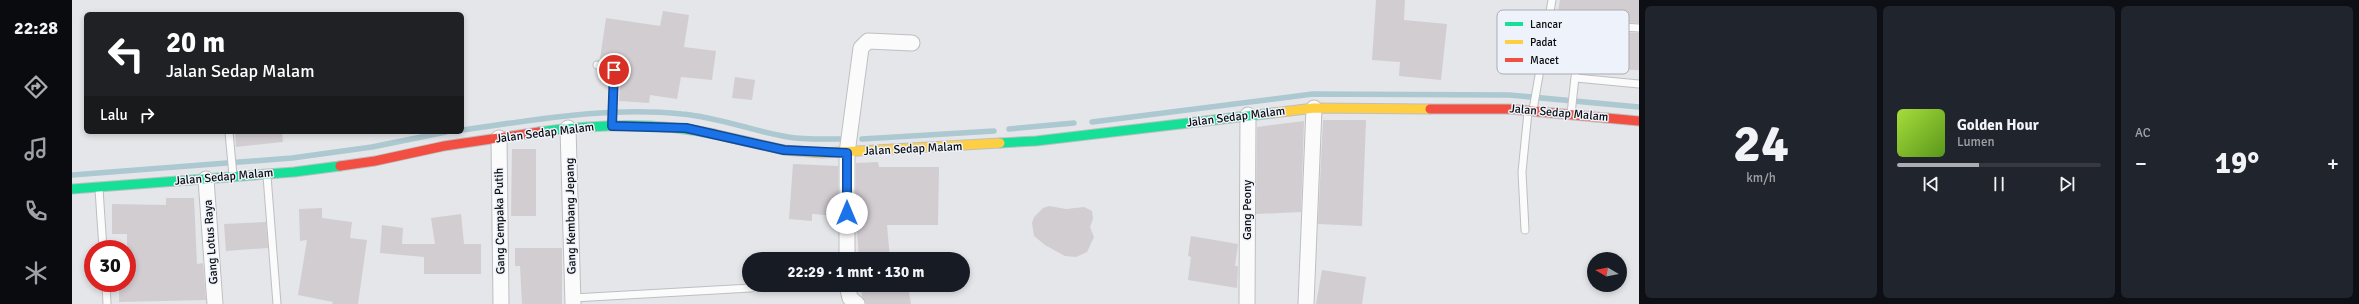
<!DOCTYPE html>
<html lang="id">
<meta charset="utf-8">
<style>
body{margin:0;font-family:Signika,sans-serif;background:#20242c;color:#f1f3f6;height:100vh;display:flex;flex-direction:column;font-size:15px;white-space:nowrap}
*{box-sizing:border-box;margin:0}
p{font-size:13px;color:#9ea1a6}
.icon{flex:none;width:22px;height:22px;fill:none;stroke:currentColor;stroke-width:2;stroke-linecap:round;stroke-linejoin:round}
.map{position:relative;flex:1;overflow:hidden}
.side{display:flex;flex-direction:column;gap:6px;padding:6px;background:#0d0f14;width:720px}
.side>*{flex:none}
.banner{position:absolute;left:12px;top:12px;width:380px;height:122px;border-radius:6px;box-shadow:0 2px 6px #0003;background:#202124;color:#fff;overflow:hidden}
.needle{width:26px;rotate:279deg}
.tools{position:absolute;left:1515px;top:252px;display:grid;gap:8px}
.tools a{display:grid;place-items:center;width:40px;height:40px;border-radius:50%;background:#171b24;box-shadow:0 2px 6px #0003;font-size:20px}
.speed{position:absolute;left:12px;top:240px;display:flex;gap:8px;font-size:20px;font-weight:700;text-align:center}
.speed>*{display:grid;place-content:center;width:52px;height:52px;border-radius:50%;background:#171b24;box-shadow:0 2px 6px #0003;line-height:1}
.speed .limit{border:6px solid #d22;background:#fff;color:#111}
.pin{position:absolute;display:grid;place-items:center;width:34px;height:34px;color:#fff;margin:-17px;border:2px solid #fff;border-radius:50%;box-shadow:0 1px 4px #0007}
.me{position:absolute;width:44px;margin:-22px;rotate:0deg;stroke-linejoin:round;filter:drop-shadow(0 0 3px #0008)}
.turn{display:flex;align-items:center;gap:14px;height:84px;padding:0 16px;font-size:18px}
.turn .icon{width:52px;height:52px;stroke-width:2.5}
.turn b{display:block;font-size:28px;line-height:34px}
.then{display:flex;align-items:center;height:38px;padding:0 16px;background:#0003;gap:8px;font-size:15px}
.big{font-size:30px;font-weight:700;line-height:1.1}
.side .widget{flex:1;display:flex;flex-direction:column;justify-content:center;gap:6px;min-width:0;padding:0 14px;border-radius:6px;background:#20242c}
.side .dial{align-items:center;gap:0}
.dial b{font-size:52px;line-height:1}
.song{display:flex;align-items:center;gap:12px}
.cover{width:48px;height:48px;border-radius:6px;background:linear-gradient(135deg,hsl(80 70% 55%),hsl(90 70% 35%))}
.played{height:4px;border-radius:2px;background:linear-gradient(90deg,#abadb0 40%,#363941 40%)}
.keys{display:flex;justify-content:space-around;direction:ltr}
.heat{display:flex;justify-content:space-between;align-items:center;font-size:22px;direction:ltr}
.side .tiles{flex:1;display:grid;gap:6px;grid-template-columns:repeat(3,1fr)}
.trip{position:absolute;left:670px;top:252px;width:228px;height:40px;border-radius:20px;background:#171b24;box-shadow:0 2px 6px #0003;font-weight:700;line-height:40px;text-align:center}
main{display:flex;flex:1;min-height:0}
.menu{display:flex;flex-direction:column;width:72px;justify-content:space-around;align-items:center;background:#090b0e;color:#9ea1a6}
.menu .icon{width:28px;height:28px}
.menu .active{color:#abadb0}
.menu b{font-size:18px;color:#f1f3f6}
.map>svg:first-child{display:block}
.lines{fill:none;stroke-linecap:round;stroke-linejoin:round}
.stream{stroke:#acc8d0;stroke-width:5.5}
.building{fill:#d2cdd1}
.lane-casing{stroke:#bebfc1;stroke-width:9}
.street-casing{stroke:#bebfc1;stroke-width:17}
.fast-casing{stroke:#bebfc1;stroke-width:11}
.slow-casing{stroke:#bebfc1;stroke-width:11}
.jam-casing{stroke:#bebfc1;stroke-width:11}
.lane{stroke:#fbfbfc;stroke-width:7}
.street{stroke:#fbfbfc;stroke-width:15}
.fast{stroke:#16e098;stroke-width:9}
.slow{stroke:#ffcf43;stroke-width:9}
.jam{stroke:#f24e42;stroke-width:9}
.route-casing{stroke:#114b97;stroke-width:10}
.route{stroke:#1a73e8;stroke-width:7}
.labels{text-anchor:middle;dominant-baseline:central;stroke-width:3;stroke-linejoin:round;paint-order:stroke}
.street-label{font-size:12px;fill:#0a0c0e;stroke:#eef2fa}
.key{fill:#eef2fa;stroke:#aaadb3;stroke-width:1}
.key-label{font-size:11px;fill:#0a0c0e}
</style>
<main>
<nav class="menu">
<b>22:28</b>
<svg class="icon active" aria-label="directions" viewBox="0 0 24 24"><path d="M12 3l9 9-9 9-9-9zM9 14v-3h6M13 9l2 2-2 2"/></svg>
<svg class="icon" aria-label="music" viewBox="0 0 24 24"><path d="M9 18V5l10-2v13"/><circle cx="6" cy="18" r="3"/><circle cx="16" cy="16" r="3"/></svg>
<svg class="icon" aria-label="phone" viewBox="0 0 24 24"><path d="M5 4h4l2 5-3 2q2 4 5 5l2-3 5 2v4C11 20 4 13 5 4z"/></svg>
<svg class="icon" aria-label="climate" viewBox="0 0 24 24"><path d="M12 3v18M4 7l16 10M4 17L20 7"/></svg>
</nav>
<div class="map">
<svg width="1567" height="304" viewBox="0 0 1567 304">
<rect width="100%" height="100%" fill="#e4e6e9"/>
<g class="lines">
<g class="stream">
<polyline points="1020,122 1241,94 1437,95 1567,107"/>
<polyline points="937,129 1002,123"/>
<path d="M 390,130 C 463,120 536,106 610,114 C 646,117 680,131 716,137 C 734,140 752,139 770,139"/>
<polyline points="790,139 922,131"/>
<polyline points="0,175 220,158 300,147 374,132"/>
</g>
</g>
<g class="building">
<polygon points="1304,0 1333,0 1332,20 1375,24 1369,80 1327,76 1328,62 1300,60"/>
<polygon points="1488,0 1567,0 1567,23 1511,21 1503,30 1498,72 1476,69"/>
<polygon points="591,11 617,15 612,47 644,51 640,80 609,77 605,99 578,95 577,103 547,101 550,62 528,59 534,18 588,26"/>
<polygon points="1518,30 1567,33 1567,70 1509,68 1513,33"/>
<polygon points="663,77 683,80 680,100 660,98"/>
<polygon points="1251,120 1294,120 1290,226 1246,224"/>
<polygon points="1232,121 1229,212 1184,214 1185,127"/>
<polygon points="163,132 210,132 211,142 164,147"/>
<polygon points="440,149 464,149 464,216 439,216"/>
<polygon points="806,162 807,167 867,167 866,225 815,225 818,259 787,259 784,217 784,163"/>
<polygon points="721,164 766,166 766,216 740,214 740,221 717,219"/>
<polygon points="94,198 122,198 125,264 131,263 134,300 47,302 47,283 55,283 55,234 40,234 40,204 94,205"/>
<polygon points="977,206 994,209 1012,207 1020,211 1021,219 1018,227 1022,237 1015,252 1004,257 993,256 973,245 962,236 960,223 962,217 971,208"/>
<polygon points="250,208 250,218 280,222 278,238 295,240 286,304 260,304 261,302 226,295 235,240 228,241 227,209"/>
<polygon points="389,214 392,244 409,244 409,274 352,274 352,257 308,253 310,225 331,228 330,244 363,244 359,218"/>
<polygon points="194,222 196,248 154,251 152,224"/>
<polygon points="1119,236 1166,244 1163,266 1166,266 1165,288 1116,280 1119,257 1116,256"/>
<polygon points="443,248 490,248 490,304 450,304 448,266 443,266"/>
<polygon points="1250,270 1294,277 1290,304 1244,304"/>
<polygon points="789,285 836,285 839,304 794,304 790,296"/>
</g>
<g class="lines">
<g class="lane-casing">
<g id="lane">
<polyline points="525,65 537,66 542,70 540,124"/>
<polyline points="1504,78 1567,84"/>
<polyline points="1461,110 1480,0"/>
<polyline points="1499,114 1508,31 1512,26 1518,25 1567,28"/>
<polyline points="157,132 161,176"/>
<polyline points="195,176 205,304"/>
<polyline points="27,189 31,249"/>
<polyline points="1453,230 1450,172 1456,112"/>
<polyline points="34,283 35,304"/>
<polyline points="501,298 679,288"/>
</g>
</g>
<g class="street-casing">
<g id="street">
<polyline points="496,128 501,304"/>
<polyline points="427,138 429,304"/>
<polyline points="134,179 143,304"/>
<polyline points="775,259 775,153 789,48 796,41 840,43"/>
<polyline points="775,285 778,298 785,304"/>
<polyline points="1175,304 1176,115"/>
<polyline points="1234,304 1242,108"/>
</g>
</g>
<g class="fast-casing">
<g id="fast">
<path d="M 467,132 C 524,124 586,122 642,134"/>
<polyline points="928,143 964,141 1201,113"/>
<polyline points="0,189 222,172 268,166"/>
</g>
</g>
<g class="slow-casing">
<g id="slow">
<polyline points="1201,113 1242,108 1358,109"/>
<polyline points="642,134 712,150 750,153 928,143"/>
</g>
</g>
<g class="jam-casing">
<g id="jam">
<polyline points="1358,109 1437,109 1567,121"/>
<polyline points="268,166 303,161 372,146 467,132"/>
</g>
</g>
<use href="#lane" class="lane"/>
<use href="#street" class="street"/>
<use href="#fast" class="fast"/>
<use href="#slow" class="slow"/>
<use href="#jam" class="jam"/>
</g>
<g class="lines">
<g class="route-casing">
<polyline id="route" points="542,70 540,126 614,128 712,150 775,153 775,213"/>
</g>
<use href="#route" class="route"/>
</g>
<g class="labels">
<g class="street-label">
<text transform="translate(1487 113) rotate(5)">Jalan Sedap Malam</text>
<text transform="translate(1164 117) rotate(-7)">Jalan Sedap Malam</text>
<text transform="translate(473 133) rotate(-7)">Jalan Sedap Malam</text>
<text transform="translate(841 149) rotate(-3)">Jalan Sedap Malam</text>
<text transform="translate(152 177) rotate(-5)">Jalan Sedap Malam</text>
<text transform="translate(1175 210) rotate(-90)">Gang Peony</text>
<text transform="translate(499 216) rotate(-91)">Gang Kembang Jepang</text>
<text transform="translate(428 221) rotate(-91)">Gang Cempaka Putih</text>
<text transform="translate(139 242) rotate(-94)">Gang Lotus Raya</text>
</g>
</g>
<rect x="1425" y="10" width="132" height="64" rx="6" class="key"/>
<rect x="1433" y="22" width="18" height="4" fill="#16e098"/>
<rect x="1433" y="40" width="18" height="4" fill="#ffcf43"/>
<rect x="1433" y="58" width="18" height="4" fill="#f24e42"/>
<g class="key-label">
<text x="1458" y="28">Lancar</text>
<text x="1458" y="46">Padat</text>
<text x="1458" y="64">Macet</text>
</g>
</svg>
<div class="tools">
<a><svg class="needle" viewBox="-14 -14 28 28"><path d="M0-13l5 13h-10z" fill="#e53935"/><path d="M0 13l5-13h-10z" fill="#9ea1a6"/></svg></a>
</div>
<div class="speed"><div class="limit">30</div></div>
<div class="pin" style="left:542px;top:70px;background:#d93025"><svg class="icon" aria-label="arrive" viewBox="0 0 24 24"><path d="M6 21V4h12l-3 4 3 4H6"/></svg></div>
<svg class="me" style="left:775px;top:213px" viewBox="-20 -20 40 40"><circle r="19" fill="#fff"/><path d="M0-13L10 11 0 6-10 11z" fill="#1a73e8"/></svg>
<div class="trip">22:29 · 1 mnt · 130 m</div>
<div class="banner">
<div class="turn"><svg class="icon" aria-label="left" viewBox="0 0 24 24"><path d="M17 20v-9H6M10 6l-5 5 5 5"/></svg><div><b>20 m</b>Jalan Sedap Malam</div></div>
<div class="then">Lalu<svg class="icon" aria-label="right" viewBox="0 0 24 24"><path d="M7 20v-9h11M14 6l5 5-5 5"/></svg></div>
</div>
</div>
<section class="side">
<div class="tiles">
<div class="widget dial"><b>24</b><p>km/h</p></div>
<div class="widget">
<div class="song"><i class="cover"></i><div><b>Golden Hour</b><p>Lumen</p></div></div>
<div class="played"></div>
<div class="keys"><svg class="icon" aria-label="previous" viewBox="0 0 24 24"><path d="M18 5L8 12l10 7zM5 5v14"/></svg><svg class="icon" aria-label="pause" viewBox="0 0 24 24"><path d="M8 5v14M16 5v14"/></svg><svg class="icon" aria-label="next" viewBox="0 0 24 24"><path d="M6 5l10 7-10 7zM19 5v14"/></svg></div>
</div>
<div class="widget"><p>AC</p>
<div class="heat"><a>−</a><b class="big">19°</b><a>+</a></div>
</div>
</div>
</section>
</main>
